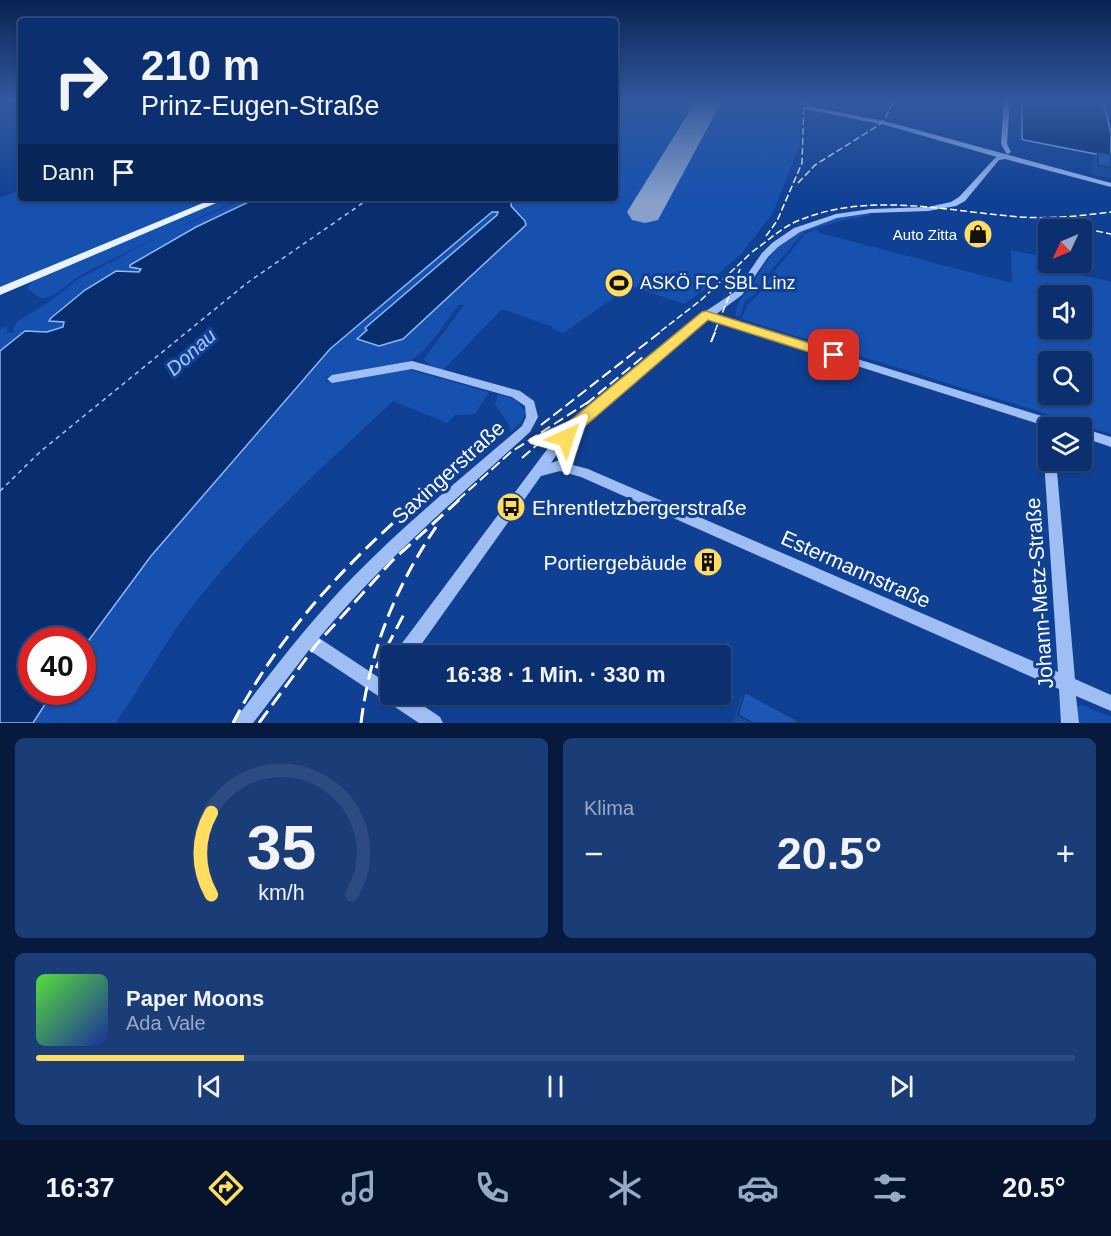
<!DOCTYPE html>
<html lang="de">
<meta charset="utf-8">
<style>
body{margin:0;font-family:Arial,sans-serif;background:#1a3c77;color:#f1f3f6;height:100vh;display:flex;flex-direction:column;font-size:22px;white-space:nowrap}
*{box-sizing:border-box;margin:0}
p{font-size:20px;color:#9aa9c3}
.icon{flex:none;width:33px;height:33px;fill:none;stroke:currentColor;stroke-width:2;stroke-linecap:round;stroke-linejoin:round}
.map{position:relative;height:723px;overflow:hidden}
.side{display:flex;flex-direction:column;gap:15px;padding:15px;background:#071a3d;flex:1}
.side>*{flex:none}
.hud{position:absolute;left:18px;top:18px;width:600px;height:183px;border-radius:6px;box-shadow:0 2px 4px #0004,0 0 0 2px #2c4b82;background:#0c306f;color:#f1f3f6;overflow:hidden}
.needle{width:39px;rotate:226deg}
.tools{position:absolute;left:1038px;top:219px;display:grid;gap:12px}
.tools a{display:grid;place-items:center;width:54px;height:54px;border-radius:6px;background:#0c306f;box-shadow:0 2px 4px #0004,0 0 0 2px #2c4b82;font-size:30px}
.speed{position:absolute;left:18px;top:627px;display:flex;gap:12px;font-size:30px;font-weight:700;text-align:center}
.speed>*{display:grid;place-content:center;width:78px;height:78px;border-radius:50%;background:#0c306f;box-shadow:0 2px 4px #0004,0 0 0 2px #2c4b82;line-height:1}
.speed .limit{border:9px solid #d22;background:#fff;color:#111}
.pin{position:absolute;display:grid;place-items:center;width:51px;height:51px;color:#fff;margin:-26px;border-radius:12px;box-shadow:0 3px 9px #0006}
.me{position:absolute;width:66px;margin:-33px;rotate:42deg;stroke-linejoin:round;filter:drop-shadow(0 0 4px #0008)}
.turn{display:flex;align-items:center;gap:21px;height:126px;padding:0 24px;font-size:27px}
.turn .icon{width:78px;height:78px;stroke-width:2.5}
.turn b{display:block;font-size:42px;line-height:51px}
.then{display:flex;align-items:center;height:57px;padding:0 24px;background:#0003;gap:12px;font-size:22px}
.big{font-size:45px;font-weight:700;line-height:1.1}
.side .widget{flex:1;display:flex;flex-direction:column;justify-content:center;gap:9px;min-width:0;padding:0 21px;border-radius:9px;background:#1a3c77}
.side .dial{align-items:center;gap:0}
.dial svg{height:156px;overflow:visible;fill:none;stroke:#2c4b82;stroke-width:7;stroke-linecap:round;text-anchor:middle}
.dial text{fill:#f1f3f6;stroke:none}
.song{display:flex;align-items:center;gap:18px}
.cover{width:72px;height:72px;border-radius:9px;background:linear-gradient(135deg,hsl(110 70% 55%),hsl(230 70% 35%))}
.played{height:6px;border-radius:3px;background:linear-gradient(90deg,#ffdd60 20%,#2c4b82 20%)}
.keys{display:flex;justify-content:space-around;direction:ltr}
.heat{display:flex;justify-content:space-between;align-items:center;font-size:33px;direction:ltr}
.side .tiles{flex:1;display:grid;gap:15px;grid-template-columns:1fr 1fr}
.widget:last-child{grid-column:span 2}
.trip{position:absolute;left:380px;top:645px;width:351px;height:60px;border-radius:6px;background:#0c306f;box-shadow:0 2px 4px #0004,0 0 0 2px #2c4b82;font-weight:700;line-height:60px;text-align:center}
.tabs{display:flex;height:96px;justify-content:space-around;align-items:center;background:#05132c;color:#9aa9c3}
.tabs .icon{width:42px;height:42px}
.tabs .active{color:#ffdd60}
.tabs b{font-size:27px;color:#f1f3f6}
.map>svg:first-child{display:block}
.green{fill:#1751af;fill-rule:evenodd}
.water{fill:#092e70;stroke:#8fb8f7;stroke-width:1.5}
.lines{fill:none;stroke-linecap:round;stroke-linejoin:round}
.ferry{stroke:#aac9fb;stroke-width:1.5;stroke-dasharray:4.5 4;stroke-linecap:butt}
.runway{fill:#88a0ca;fill-rule:evenodd}
.minor{fill:#9ebef4;fill-rule:evenodd}
.major{fill:#eaf1ff;fill-rule:evenodd}
.rail-far2{stroke:#fff;stroke-width:1.5;stroke-dasharray:7 3;stroke-linecap:butt}
.rail-far1{stroke:#fff;stroke-width:2;stroke-dasharray:11 4.5;stroke-linecap:butt}
.rail{stroke:#fff;stroke-width:3;stroke-dasharray:15 7;stroke-linecap:butt}
.wall{fill:#194a9b}
.building{fill:#1d56b4;stroke:#143c7e;stroke-width:1.5}
.route{fill:#ffdd60;stroke:#a6903e;stroke-width:1.5}
.labels{text-anchor:middle;dominant-baseline:central;stroke-width:6;stroke-linejoin:round;paint-order:stroke}
.far-poi-label{font-size:15px;fill:#fff;stroke:#104094;text-anchor:end}
.poi-label{font-size:18px;fill:#fff;stroke:#104094;text-anchor:start}
.water-label{font-size:20px;font-style:italic;fill:#aac9fb;stroke:#104094}
.near-street-label{font-size:21px;fill:#fff;stroke:#104094}
.near-poi-label{font-size:21px;fill:#fff;stroke:#104094;text-anchor:start}
</style>
<div class="map">
<svg width="1111" height="723" viewBox="0 0 1111 723">
<rect width="100%" height="100%" fill="#104094"/>
<g class="green">
<path d="M 623,101 L 801,101 L 800,144 L 773,213 L 742,253 L 712,279 L 704,290 L 684,304 L 631,286 L 563,333 L 552,329 L 553,327 L 502,309 L 443,370 L 429,365 L 424,359 L 464,305 L 459,305 C 447,320 437,336 424,350 C 400,375 356,371 325,377 L 327,382 L 398,369 L 410,370 L 489,392 L 475,414 L 455,415 L 447,423 L 393,401 C 320,470 243,537 183,619 C 159,652 139,689 116,723 L 33,723 L 53,692 L 82,692 L 83,648 L 127,585 L 202,495 L 330,349 L 492,212 L 498,212 L 497,215 L 365,328 L 367,330 L 358,339 C 377,344 390,348 408,335 L 526,225 L 525,221 L 511,206 L 512,198 L 615,198 L 615,108 Z"/>
<polygon points="21,190 21,198 218,198 0,289 0,198"/>
<path d="M 229,198 L 243,198 C 189,222 135,247 83,274 C 70,280 55,300 40,298 L 27,288 L 33,280 Z"/>
<polygon points="246,198 257,198 196,227 130,265 142,269 139,272 116,271 85,290 51,318 64,322 63,327 47,332 24,331 0,351 0,330 7,326 7,332 14,333 13,328 19,320 46,304 80,278 162,235"/>
<path d="M 866,213 L 871,215 L 840,221 L 804,232 L 769,273 L 756,293 L 745,301 L 740,316 L 736,317 C 734,302 745,296 752,285 C 759,274 764,263 773,253 C 795,226 833,218 866,213 Z"/>
<path d="M 817,229 L 819,233 L 1012,283 L 1011,250 L 1048,258 L 1048,262 L 1068,263 L 1072,273 L 1111,282 L 1111,434 L 741,319 L 748,304 L 758,295 L 773,273 L 805,234 ZM 1048,296 L 1082,296 L 1082,328 L 1048,328 ZM 1048,362 L 1082,362 L 1082,394 L 1048,394 Z"/>
<polygon points="498,394 516,400 526,412 522,421 511,432 509,425 495,404"/>
<polygon points="1082,705 1111,717 1111,723 1076,723 1076,707"/>
</g>
<g class="water">
<polygon points="1022,101 1103,101 1111,133 1111,157 1024,140 1022,139"/>
<polygon points="257,198 512,198 511,206 525,221 526,225 403,339 379,346 357,339 367,330 365,328 497,215 498,212 492,212 330,349 151,556 83,648 82,640 32,640 32,692 53,692 33,723 0,723 0,351 25,331 47,332 63,327 64,322 49,321 51,318 85,290 116,271 139,272 141,269 130,267 130,265 196,227"/>
</g>
<g class="lines">
<polyline class="ferry" points="0,491 41,451 247,283 370,198"/>
<polygon class="runway" points="696,101 722,101 658,220 645,223 632,220 627,212"/>
<g class="minor">
<polygon points="1004,101 1010,101 1007,144 1011,152 1008,154 1006,153 1001,144"/>
<path d="M 807,106 L 888,122 L 1111,183 L 1111,187 L 1005,159 L 999,160 L 965,201 L 956,206 L 928,211 L 871,213 L 837,218 L 800,232 L 778,247 L 768,257 L 742,295 L 715,315 L 1048,418 L 1069,425 L 1071,428 L 1048,428 L 1048,442 L 1044,440 L 1042,437 L 1042,425 L 709,319 L 693,331 L 573,437 L 575,456 L 573,465 L 588,469 L 1058,672 L 1044,460 L 1048,456 L 1048,460 L 1056,460 L 1075,679 L 1111,695 L 1111,711 L 1076,696 L 1079,723 L 1061,723 L 1059,689 L 581,477 L 560,471 L 541,476 L 413,656 L 395,656 L 397,650 L 554,440 L 685,327 L 703,313 L 736,291 L 762,253 L 772,243 L 794,228 L 836,214 L 871,209 L 928,207 L 951,202 L 959,197 L 995,158 L 997,157 L 885,125 L 805,109 L 805,107 ZM 562,447 L 563,459 L 551,463 Z"/>
<path d="M 412,361 L 520,391 L 534,401 L 538,417 L 530,432 C 457,498 382,562 319,638 L 378,677 L 384,668 L 390,666 L 390,694 L 406,694 L 440,717 L 443,723 L 419,723 L 309,650 L 253,723 L 234,723 L 237,717 C 274,668 311,620 354,576 C 407,522 465,475 522,426 L 526,417 L 525,406 L 512,397 L 412,369 L 332,383 L 327,379 L 332,375 Z"/>
<polygon points="1082,428 1111,437 1111,447 1082,437"/>
</g>
<polygon class="major" points="215,198 228,198 0,295 0,287"/>
<g class="rail-far2">
<polyline points="798,183 815,165 879,125 885,119 893,101"/>
<polyline points="1057,223 1111,234"/>
<polyline points="766,236 777,221 802,163 804,101"/>
<path d="M 752,252 C 765,243 779,230 793,223 C 865,190 944,211 1020,217 C 1051,219 1080,216 1111,212"/>
<polyline points="661,331 701,300 750,254"/>
<polyline points="715,331 740,269"/>
</g>
<g class="rail-far1">
<polyline points="711,342 716,330"/>
<polyline points="586,404 644,356"/>
<polyline points="541,425 663,330"/>
<polyline points="522,458 549,434"/>
<polyline points="418,501 442,480"/>
<polyline points="457,501 511,452 593,399"/>
</g>
<g class="rail">
<polyline points="376,668 405,612"/>
<path d="M 233,723 C 280,633 343,566 419,500"/>
<polyline points="259,723 316,645 392,561 459,500"/>
<path d="M 361,723 C 370,650 395,588 436,527"/>
</g>
</g>
<g class="wall">
<polygon points="1098,152 1111,155 1111,176 1109,178 1092,175 1092,161"/>
<polygon points="705,554 715,558 712,568 702,563"/>
<polygon points="745,692 802,723 735,723 733,722 740,700"/>
</g>
<g class="building">
<polygon points="1098,152 1111,155 1111,168 1098,165"/>
<polygon points="705,554 715,558 713,565 703,560"/>
<polygon points="745,692 802,723 753,723 738,715"/>
</g>
<linearGradient id="sky" x2="0" y2="1"><stop stop-color="#092351"/><stop offset="0.5" stop-color="#31599f"/><stop offset="1" stop-color="#31599f" stop-opacity="0"/></linearGradient>
<rect width="1111" height="202" fill="url(#sky)"/>
<polygon class="route" points="706,311 838,352 840,355 834,360 708,320 577,433 571,443 560,443 559,434 566,424 702,312"/>
<defs>
<g id="shop-disc" transform="scale(1.5)"><circle r="9.5" fill="#ffdd60" stroke="#104094"/><path d="M-5-2.5h2.3a2.7 3.5 0 0 1 5.4 0H5L5.5 6h-11ZM-1.5-2.5h3a1.5 2.3 0 0 0-3 0Z" fill="#111"/></g>
<g id="stadium-disc" transform="scale(1.5)"><circle r="9.5" fill="#ffdd60" stroke="#104094"/><path d="M0-5a6.5 5 0 1 0 0 10a6.5 5 0 1 0 0-10ZM-3.5-1.8h7v3.6h-7Z" fill="#111"/></g>
<g id="bus-disc" transform="scale(1.5)"><circle r="9.5" fill="#ffdd60" stroke="#104094"/><path d="M-5-6H5V4H4V6H2V4H-2V6H-4V4H-5ZM-3.5-4V0h7V-4ZM-3.5 1.2v1.5H-2V1.2ZM2 1.2v1.5H3.5V1.2Z" fill="#111"/></g>
<g id="building-disc" transform="scale(1.5)"><circle r="9.5" fill="#ffdd60" stroke="#104094"/><path d="M-4-6H4V6H1V3H-1V6H-4ZM-2.5-4.3h1.7v1.8h-1.7ZM.8-4.3h1.7v1.8H.8ZM-2.5-1h1.7V.8h-1.7ZM.8-1h1.7V.8H.8Z" fill="#111"/></g>
</defs>
<g fill-rule="evenodd">
<use href="#shop-disc" x="978" y="234"/>
<use href="#stadium-disc" x="619" y="283"/>
<use href="#bus-disc" x="511" y="507"/>
<use href="#building-disc" x="708" y="562"/>
</g>
<g class="labels">
<g class="far-poi-label">
<text x="957" y="234">Auto Zitta</text>
</g>
<g class="poi-label">
<text x="640" y="283">ASKÖ FC SBL Linz</text>
</g>
<g class="water-label">
<text transform="translate(191 352) rotate(-42)">Donau</text>
</g>
<g class="near-street-label">
<text transform="translate(448 472) rotate(-42)">Saxingerstraße</text>
<text transform="translate(856 569) rotate(24)">Estermannstraße</text>
<text transform="translate(1039 593) rotate(-94)">Johann-Metz-Straße</text>
</g>
<g class="near-poi-label">
<text x="532" y="507">Ehrentletzbergerstraße</text>
<text x="687" y="562" text-anchor="end">Portiergebäude</text>
</g>
</g>
</svg>
<div class="tools">
<a><svg class="needle" viewBox="-14 -14 28 28"><path d="M0-13l5 13h-10z" fill="#e53935"/><path d="M0 13l5-13h-10z" fill="#9aa9c3"/></svg></a>
<a><svg class="icon" aria-label="sound" viewBox="0 0 24 24"><path d="M4 9h4l5-4v14l-5-4H4zM17 9q2 3 0 6"/></svg></a>
<a><svg class="icon" aria-label="search" viewBox="0 0 24 24"><circle cx="10" cy="10" r="6"/><path d="M15 15l6 6"/></svg></a>
<a><svg class="icon" aria-label="layers" viewBox="0 0 24 24"><path d="M12 4l9 5-9 5-9-5zM3 14l9 5 9-5"/></svg></a>
</div>
<div class="speed"><div class="limit">40</div></div>
<div class="pin" style="left:834px;top:355px;background:#d93025"><svg class="icon" aria-label="arrive" viewBox="0 0 24 24"><path d="M6 21V4h12l-3 4 3 4H6"/></svg></div>
<svg class="me" style="left:566px;top:438px" viewBox="-20 -20 40 40"><path d="M0-17L14 15 0 8-14 15z" fill="#ffdd60" stroke="#fff" stroke-width="4"/></svg>
<div class="trip">16:38 · 1 Min. · 330 m</div>
<div class="hud">
<div class="turn"><svg class="icon" aria-label="right" viewBox="0 0 24 24"><path d="M7 20v-9h11M14 6l5 5-5 5"/></svg><div><b>210 m</b>Prinz-Eugen-Straße</div></div>
<div class="then">Dann<svg class="icon" aria-label="arrive" viewBox="0 0 24 24"><path d="M6 21V4h12l-3 4 3 4H6"/></svg></div>
</div>
</div>
<section class="side">
<div class="tiles">
<div class="widget dial"><svg viewBox="0 0 100 80">
<path d="M14 69A42 42 0 1 1 86 69"/>
<path d="M14 69A42 42 0 0 1 14 27" stroke="#ffdd60"/>
<text x="50" y="56" font-size="32" font-weight="700">35</text>
<text x="50" y="72" font-size="11">km/h</text>
</svg></div>
<div class="widget"><p>Klima</p>
<div class="heat"><a>−</a><b class="big">20.5°</b><a>+</a></div>
</div>
<div class="widget">
<div class="song"><i class="cover"></i><div><b>Paper Moons</b><p>Ada Vale</p></div></div>
<div class="played"></div>
<div class="keys"><svg class="icon" aria-label="previous" viewBox="0 0 24 24"><path d="M18 5L8 12l10 7zM5 5v14"/></svg><svg class="icon" aria-label="pause" viewBox="0 0 24 24"><path d="M8 5v14M16 5v14"/></svg><svg class="icon" aria-label="next" viewBox="0 0 24 24"><path d="M6 5l10 7-10 7zM19 5v14"/></svg></div>
</div>
</div>
</section>
<nav class="tabs">
<b>16:37</b>
<svg class="icon active" aria-label="directions" viewBox="0 0 24 24"><path d="M12 3l9 9-9 9-9-9zM9 14v-3h6M13 9l2 2-2 2"/></svg>
<svg class="icon" aria-label="music" viewBox="0 0 24 24"><path d="M9 18V5l10-2v13"/><circle cx="6" cy="18" r="3"/><circle cx="16" cy="16" r="3"/></svg>
<svg class="icon" aria-label="phone" viewBox="0 0 24 24"><path d="M5 4h4l2 5-3 2q2 4 5 5l2-3 5 2v4C11 20 4 13 5 4z"/></svg>
<svg class="icon" aria-label="climate" viewBox="0 0 24 24"><path d="M12 3v18M4 7l16 10M4 17L20 7"/></svg>
<svg class="icon" aria-label="car" viewBox="0 0 24 24"><path d="M5 17H2v-5l4-1 3-4h7l3 4 3 1v5h-3M9 17h6M6 11h13"/><circle cx="7" cy="17" r="2"/><circle cx="17" cy="17" r="2"/></svg>
<svg class="icon" aria-label="filters" viewBox="0 0 24 24"><path d="M4 7h16M4 17h16"/><circle cx="9" cy="7" r="2"/><circle cx="15" cy="17" r="2"/></svg>
<b>20.5°</b>
</nav>
